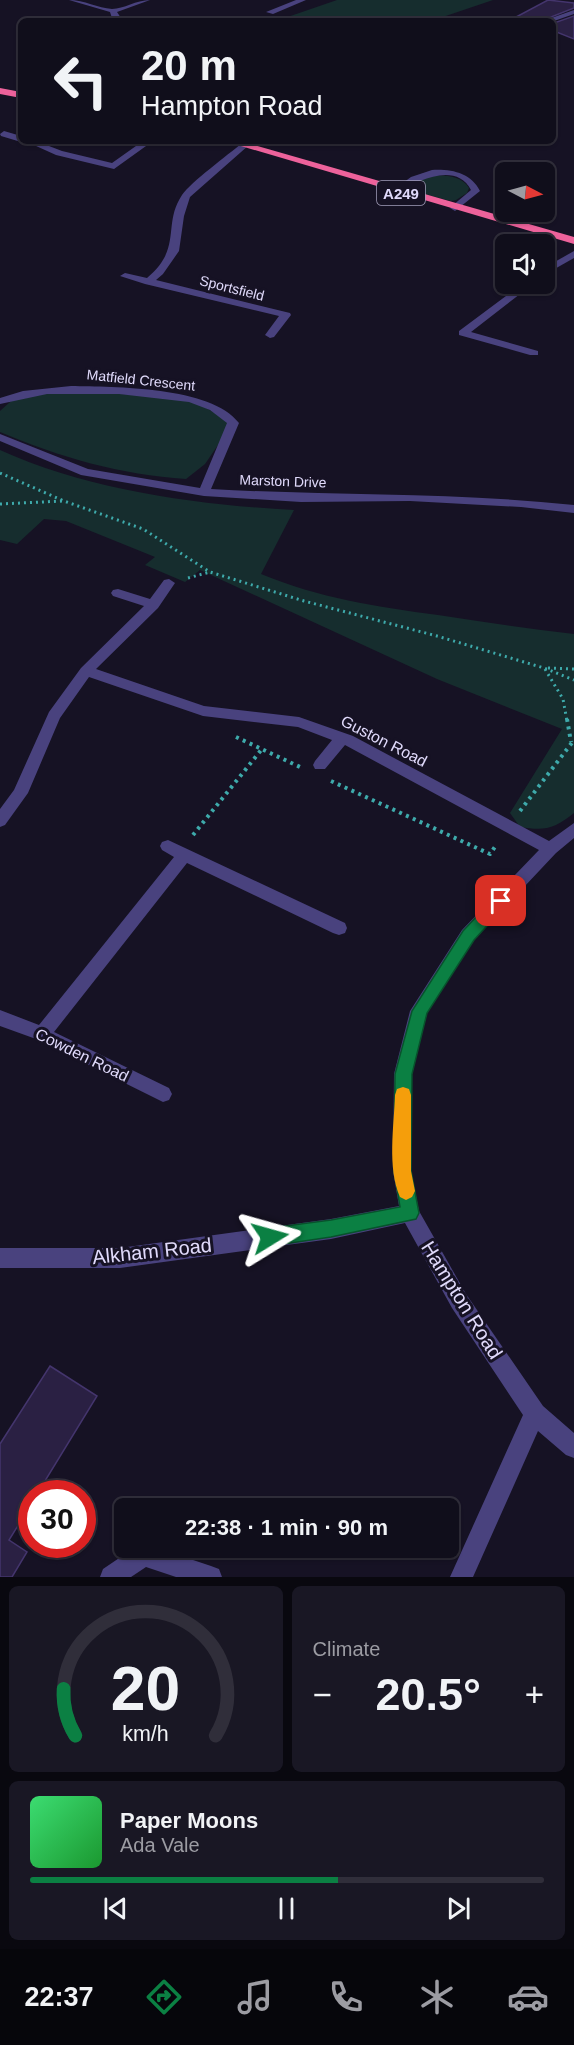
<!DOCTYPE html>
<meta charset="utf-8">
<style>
body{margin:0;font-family:Arial,sans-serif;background:#191724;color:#f1f3f6;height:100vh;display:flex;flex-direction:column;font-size:22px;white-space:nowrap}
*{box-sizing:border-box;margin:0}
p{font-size:20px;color:#9c9ca3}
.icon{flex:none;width:33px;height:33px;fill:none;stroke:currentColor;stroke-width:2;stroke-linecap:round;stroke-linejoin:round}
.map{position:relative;height:1577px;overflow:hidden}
.details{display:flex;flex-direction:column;gap:9px;padding:9px;background:#09080f;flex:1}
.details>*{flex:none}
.top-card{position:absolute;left:18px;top:18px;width:538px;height:126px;border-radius:9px;box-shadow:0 2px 4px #0004,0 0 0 2px #302e3a;background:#100e1b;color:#f1f3f6;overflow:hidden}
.needle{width:39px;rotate:96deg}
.fabs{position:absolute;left:495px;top:162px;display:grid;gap:12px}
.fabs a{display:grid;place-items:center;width:60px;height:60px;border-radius:9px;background:#100e1b;box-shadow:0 2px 4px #0004,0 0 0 2px #302e3a;font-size:30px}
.speed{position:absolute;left:18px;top:1480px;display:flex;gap:12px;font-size:30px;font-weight:700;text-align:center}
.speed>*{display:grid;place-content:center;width:78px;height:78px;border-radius:50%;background:#100e1b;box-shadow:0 2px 4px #0004,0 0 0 2px #302e3a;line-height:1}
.speed .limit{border:9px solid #d22;background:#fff;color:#111}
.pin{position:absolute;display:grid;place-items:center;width:51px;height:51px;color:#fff;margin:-26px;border-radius:12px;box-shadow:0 3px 9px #0006}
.me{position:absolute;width:66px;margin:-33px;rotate:82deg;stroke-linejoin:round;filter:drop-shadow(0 0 4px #0008)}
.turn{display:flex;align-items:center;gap:21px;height:126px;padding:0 24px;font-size:27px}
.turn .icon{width:78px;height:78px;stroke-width:2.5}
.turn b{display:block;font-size:42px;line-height:51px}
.big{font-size:45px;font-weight:700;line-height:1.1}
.details .tile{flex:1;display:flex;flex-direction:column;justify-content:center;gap:9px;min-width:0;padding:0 21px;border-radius:9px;background:#191724}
.details .dial{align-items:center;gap:0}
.dial svg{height:156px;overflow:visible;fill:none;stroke:#302e3a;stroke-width:7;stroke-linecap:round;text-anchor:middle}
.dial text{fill:#f1f3f6;stroke:none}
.song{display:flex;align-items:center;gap:18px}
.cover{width:72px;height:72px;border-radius:9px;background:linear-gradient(135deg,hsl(140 70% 55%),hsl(130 70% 35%))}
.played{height:6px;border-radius:3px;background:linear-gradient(90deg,#0b8043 60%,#302e3a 60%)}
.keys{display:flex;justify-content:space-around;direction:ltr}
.heat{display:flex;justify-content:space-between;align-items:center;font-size:33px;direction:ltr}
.details .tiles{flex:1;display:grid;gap:9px;grid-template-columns:1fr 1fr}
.tile:last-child{grid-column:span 2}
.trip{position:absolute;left:114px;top:1498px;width:345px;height:60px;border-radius:9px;background:#100e1b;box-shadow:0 2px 4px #0004,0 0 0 2px #302e3a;font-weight:700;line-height:60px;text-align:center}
.menu{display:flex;height:96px;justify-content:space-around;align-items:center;background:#06060b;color:#9c9ca3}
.menu .icon{width:42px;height:42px}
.menu .active{color:#0b8043}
.menu b{font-size:27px;color:#f1f3f6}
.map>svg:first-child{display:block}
.green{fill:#162d2e}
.building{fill:#2a2043;stroke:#44356d;stroke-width:1.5}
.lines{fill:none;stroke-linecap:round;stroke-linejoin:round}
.path-far1{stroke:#3eaaab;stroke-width:3;stroke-dasharray:2 4;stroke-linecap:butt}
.path{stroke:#3eaaab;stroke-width:4;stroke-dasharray:3 4.5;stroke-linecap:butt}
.minor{fill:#49427e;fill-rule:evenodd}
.highway{fill:#ed629b;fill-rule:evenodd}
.route{fill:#0b8043;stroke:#07532c;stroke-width:1.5}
.slow{fill:#f59e0b}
.labels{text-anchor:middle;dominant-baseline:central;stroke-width:6;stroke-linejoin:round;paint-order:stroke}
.far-street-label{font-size:14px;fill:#e0dafb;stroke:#161224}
.shield{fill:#161224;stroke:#a39eba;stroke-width:1.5}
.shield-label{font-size:15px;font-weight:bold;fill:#e0dafb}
.street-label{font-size:16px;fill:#e0dafb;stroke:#161224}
.near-street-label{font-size:20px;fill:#e0dafb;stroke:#161224}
</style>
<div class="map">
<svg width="574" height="1577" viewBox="0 0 574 1577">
<rect width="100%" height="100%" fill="#161224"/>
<g class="green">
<polygon points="337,0 493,0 431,21 276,21"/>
<path d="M 430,176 C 444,175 461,175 469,188 L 467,193 L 456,200 L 451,201 L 413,191 L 415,182 Z"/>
<path d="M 52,389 L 190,399 L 233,423 L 205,464 L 186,479 C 121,475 59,457 0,432 L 0,411 L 19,394 Z"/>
<path d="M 0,450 C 88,490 198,505 294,510 L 261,574 C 319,598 377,607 438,615 C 484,622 529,629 574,634 L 574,813 C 554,829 545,831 520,827 L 510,813 L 562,729 L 437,679 L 200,570 L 185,582 L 145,565 L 155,557 L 66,521 L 44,519 L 17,544 L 0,540 Z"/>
</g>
<g class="building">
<polygon points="548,0 574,3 574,8 541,21 529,21 518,16"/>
<polygon points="574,16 574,39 554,31 554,23"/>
<polygon points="50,1366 97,1396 37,1494 32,1494 32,1503 9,1540 27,1552 12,1577 0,1577 0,1444"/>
</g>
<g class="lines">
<g class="path-far1">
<polyline points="0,473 64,501 143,529 210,572 304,601 437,636 544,668 574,680"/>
<polyline points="0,504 63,501"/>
<polyline points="188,578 210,572"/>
<polyline points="548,668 574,669"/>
<polyline points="545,669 563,699 567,721"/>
</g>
<g class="path">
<polyline points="567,719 571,742"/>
<polyline points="236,737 300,767"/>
<polyline points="331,781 490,854 497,844"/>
<polyline points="520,811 574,740"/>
<polyline points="193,835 262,749"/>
</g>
<g class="minor">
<path d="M 69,0 C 84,0 98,8 112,9 C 124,9 136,0 150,0 L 117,12 L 123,21 L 113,21 L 110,12 Z"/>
<polygon points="296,0 306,0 273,14 266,12"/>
<polygon points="574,10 574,14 554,21 543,21"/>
<polygon points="4,131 21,136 21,141 23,141 21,142 1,136 0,134"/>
<polygon points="25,141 36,141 62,151 112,163 143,141 153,141 114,169 56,155"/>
<path d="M 242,143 L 249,145 L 190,197 L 184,216 L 179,251 L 163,274 L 156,280 L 290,313 L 291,315 L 274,337 L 270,338 L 265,335 L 279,316 L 145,284 L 120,276 L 125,273 L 147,278 C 183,248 162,225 182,195 C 191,182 228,155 242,143 Z"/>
<path d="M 432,170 C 452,169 471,173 480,191 L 455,211 L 450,208 L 452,206 L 471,190 C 457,162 418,179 399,193 L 392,191 L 411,177 Z"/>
<polygon points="574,251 574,258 544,275 544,268"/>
<polygon points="522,284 533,284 471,332 538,351 538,355 530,355 459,335 459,331"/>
<path d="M 71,386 C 114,387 211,386 239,423 L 211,489 C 333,496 453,492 574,505 L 574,513 L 521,507 L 410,501 L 301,502 L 204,496 L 81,475 L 0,441 L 0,434 L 88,469 L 200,488 L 227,423 L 210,410 L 189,402 L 119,394 L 47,394 L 0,404 L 0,398 L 23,391 Z"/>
<polygon points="169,579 175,583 158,608 96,669 204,706 299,717 353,736 549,841 574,823 574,838 556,853 474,940 427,1013 412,1074 411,1171 419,1211 466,1294 543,1406 574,1433 574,1458 566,1455 538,1431 473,1577 450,1577 523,1415 452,1308 405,1223 331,1239 120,1268 0,1268 0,1248 120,1248 331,1219 399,1206 393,1171 394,1074 410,1011 462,930 539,850 345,745 325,769 315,769 313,765 315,761 332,740 298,727 203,716 89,677 60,718 28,793 5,825 0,827 0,809 14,790 49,712 81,668 144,606 113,596 111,593 113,590 118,589 150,599 164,580"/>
<polygon points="168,840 345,923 347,928 345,933 339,935 333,933 187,863 54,1032 169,1088 172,1094 169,1100 163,1102 36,1039 0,1026 0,1010 39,1025 174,857 162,850 160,846 162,842"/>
<polygon points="134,1548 157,1548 211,1566 219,1569 222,1577 176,1577 146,1567 131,1577 100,1577 103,1569"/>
</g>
<g class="highway">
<polygon points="0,88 21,92 21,98 0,94"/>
<polygon points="224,141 240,141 574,237 574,244"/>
</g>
</g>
<polygon class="route" points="501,895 506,896 508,901 506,905 474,940 427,1013 412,1074 411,1171 419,1213 416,1219 331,1237 270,1246 264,1243 261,1237 264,1231 270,1228 331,1220 400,1207 394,1171 395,1074 412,1011 463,931 496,896"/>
<path class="slow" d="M 403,1087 L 409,1089 L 411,1095 L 411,1171 L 415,1191 L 412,1197 L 406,1200 L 400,1197 C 387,1167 394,1127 395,1095 L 397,1089 Z"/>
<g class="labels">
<g class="far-street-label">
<text transform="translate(232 288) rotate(14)">Sportsfield</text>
<text transform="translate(141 380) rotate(6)">Matfield Crescent</text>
<text transform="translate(283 481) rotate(2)">Marston Drive</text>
</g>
<rect class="shield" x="377" y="181" width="48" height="24" rx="4.5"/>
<g class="shield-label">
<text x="401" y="193">A249</text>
</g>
<g class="street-label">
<text transform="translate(384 741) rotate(27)">Guston Road</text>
<text transform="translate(82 1055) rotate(26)">Cowden Road</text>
</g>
<g class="near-street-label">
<text transform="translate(152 1251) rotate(-6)">Alkham Road</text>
<text transform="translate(462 1300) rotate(58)">Hampton Road</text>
</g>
</g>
</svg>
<div class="fabs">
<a><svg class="needle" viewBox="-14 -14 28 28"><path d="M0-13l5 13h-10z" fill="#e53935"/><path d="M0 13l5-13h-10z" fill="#9c9ca3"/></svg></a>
<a><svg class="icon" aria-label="sound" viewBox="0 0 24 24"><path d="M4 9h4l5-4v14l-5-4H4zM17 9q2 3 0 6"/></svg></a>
</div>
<div class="speed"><div class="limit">30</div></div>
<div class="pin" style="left:501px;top:901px;background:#d93025"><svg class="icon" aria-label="arrive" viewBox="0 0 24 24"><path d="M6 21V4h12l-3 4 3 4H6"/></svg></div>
<svg class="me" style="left:270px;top:1237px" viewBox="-20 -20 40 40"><path d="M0-17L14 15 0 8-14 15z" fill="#0b8043" stroke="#fff" stroke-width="4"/></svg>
<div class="trip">22:38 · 1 min · 90 m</div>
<div class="top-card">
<div class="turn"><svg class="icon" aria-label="left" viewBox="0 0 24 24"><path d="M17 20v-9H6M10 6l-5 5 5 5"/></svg><div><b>20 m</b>Hampton Road</div></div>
</div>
</div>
<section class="details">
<div class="tiles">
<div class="tile dial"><svg viewBox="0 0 100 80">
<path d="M14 69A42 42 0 1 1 86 69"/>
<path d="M14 69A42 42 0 0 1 8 45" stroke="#0b8043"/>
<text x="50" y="56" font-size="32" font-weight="700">20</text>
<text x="50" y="72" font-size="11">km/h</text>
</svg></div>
<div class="tile"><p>Climate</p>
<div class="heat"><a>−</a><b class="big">20.5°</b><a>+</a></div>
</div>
<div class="tile">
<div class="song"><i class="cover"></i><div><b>Paper Moons</b><p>Ada Vale</p></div></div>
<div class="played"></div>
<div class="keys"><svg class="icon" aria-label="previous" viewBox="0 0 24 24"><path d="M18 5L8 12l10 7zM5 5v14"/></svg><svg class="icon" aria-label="pause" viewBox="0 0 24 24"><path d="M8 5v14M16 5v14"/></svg><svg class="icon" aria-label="next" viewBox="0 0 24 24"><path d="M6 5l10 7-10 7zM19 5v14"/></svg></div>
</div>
</div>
</section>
<nav class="menu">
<b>22:37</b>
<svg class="icon active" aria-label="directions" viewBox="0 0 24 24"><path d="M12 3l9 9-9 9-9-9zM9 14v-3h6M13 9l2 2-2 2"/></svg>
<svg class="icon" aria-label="music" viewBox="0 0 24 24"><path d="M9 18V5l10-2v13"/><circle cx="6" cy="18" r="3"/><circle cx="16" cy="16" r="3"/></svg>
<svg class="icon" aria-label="phone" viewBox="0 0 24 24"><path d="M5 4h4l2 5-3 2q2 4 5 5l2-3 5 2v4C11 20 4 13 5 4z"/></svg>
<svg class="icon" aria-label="climate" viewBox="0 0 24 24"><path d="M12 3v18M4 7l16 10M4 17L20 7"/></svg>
<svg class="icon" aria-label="car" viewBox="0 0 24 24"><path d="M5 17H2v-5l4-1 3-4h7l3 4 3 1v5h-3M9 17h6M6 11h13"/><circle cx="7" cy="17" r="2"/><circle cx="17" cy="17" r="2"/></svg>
</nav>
